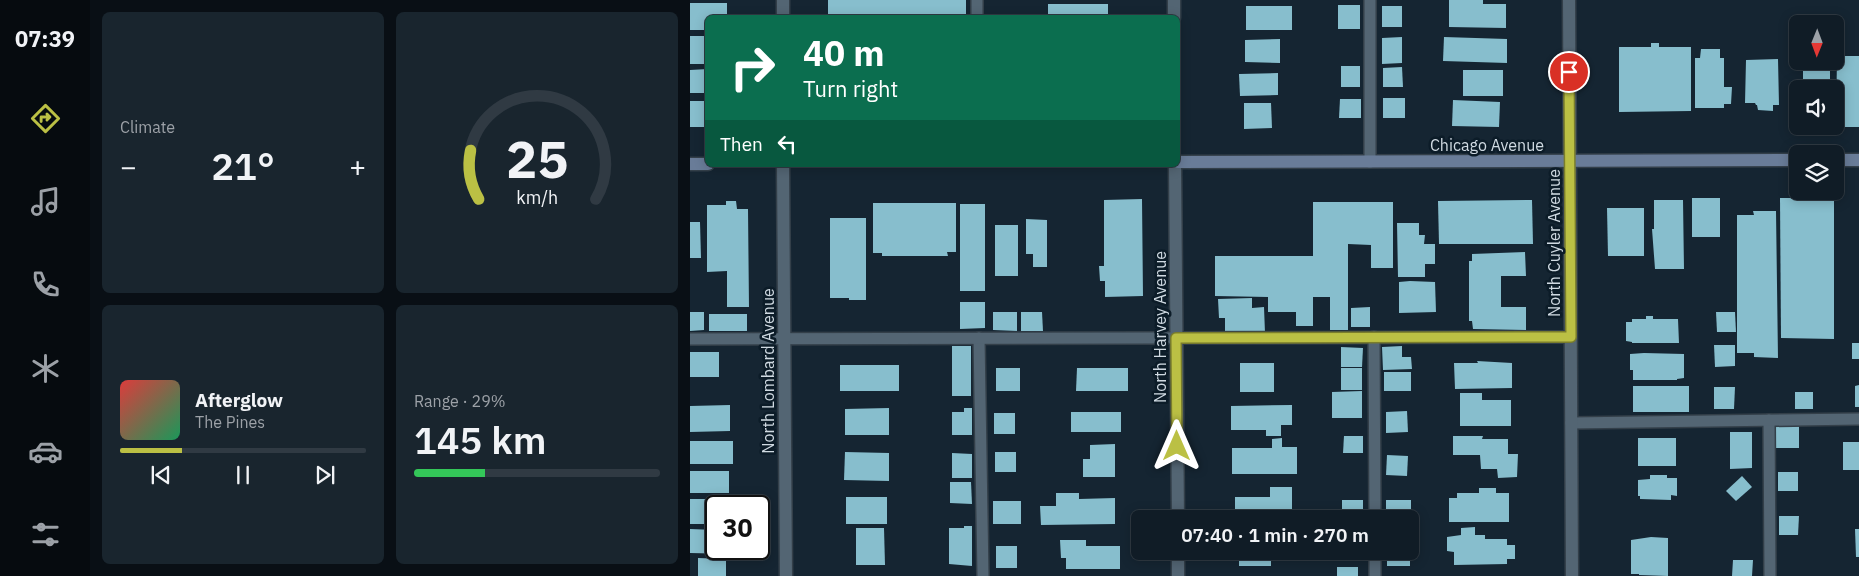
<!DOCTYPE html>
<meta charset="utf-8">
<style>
body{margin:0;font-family:"IBM Plex Sans",sans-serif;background:#19252e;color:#f1f3f6;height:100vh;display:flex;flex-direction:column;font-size:19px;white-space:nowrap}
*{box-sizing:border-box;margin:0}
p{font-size:16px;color:#9ca1a7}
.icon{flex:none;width:28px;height:28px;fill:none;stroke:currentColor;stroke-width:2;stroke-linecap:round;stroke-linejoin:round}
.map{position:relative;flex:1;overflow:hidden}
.side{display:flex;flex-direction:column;gap:12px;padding:12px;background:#090f15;width:600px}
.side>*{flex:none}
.banner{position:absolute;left:15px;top:15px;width:475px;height:152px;border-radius:8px;box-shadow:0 2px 12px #0003,0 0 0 1px #303a43;background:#0b6e4f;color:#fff;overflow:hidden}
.needle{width:32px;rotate:181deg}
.controls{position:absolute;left:1099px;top:15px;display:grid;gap:10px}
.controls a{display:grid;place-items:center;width:55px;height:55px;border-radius:8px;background:#101c26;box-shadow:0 2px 12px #0003,0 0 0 1px #303a43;font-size:25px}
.speed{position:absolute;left:15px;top:495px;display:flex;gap:10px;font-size:25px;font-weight:700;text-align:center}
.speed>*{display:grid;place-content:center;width:65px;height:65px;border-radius:50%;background:#101c26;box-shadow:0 2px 12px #0003,0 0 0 1px #303a43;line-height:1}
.speed .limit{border:2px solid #111;border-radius:8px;background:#fff;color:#111}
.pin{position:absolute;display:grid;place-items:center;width:42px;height:42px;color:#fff;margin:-21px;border:2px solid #fff;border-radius:50%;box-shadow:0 1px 5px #0007}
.me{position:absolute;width:55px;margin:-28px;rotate:0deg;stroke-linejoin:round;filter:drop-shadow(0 0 4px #0008)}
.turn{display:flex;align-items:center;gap:18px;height:105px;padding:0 15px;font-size:22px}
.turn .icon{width:65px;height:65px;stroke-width:2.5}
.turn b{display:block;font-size:35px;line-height:42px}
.then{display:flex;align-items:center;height:48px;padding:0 15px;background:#0003;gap:10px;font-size:19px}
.big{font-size:38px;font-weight:600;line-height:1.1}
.side .widget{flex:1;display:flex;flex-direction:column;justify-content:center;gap:8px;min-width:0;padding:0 18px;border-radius:8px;background:#19252e}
.side .dial{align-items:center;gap:0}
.dial svg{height:130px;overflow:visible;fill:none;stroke:#303a43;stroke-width:7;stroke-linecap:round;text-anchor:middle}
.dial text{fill:#f1f3f6;stroke:none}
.song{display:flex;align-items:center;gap:15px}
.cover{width:60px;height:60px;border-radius:8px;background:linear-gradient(135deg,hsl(0 70% 55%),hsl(150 70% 35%))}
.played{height:5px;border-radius:2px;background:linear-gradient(90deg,#bbc044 25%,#303a43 25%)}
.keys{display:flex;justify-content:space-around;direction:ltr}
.heat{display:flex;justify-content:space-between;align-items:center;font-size:28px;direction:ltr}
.charge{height:8px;border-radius:4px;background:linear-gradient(90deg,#34c759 29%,#303a43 0)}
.side .tiles{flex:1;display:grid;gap:12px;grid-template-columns:repeat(2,1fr)}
.trip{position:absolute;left:441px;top:510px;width:288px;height:50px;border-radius:8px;background:#101c26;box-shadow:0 2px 12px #0003,0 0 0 1px #303a43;font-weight:600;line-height:50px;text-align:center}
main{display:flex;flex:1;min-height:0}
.tab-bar{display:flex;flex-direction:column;width:90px;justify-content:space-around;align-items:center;background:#060b0f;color:#9ca1a7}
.tab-bar .icon{width:35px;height:35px}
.tab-bar .on{color:#bbc044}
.tab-bar b{font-size:22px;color:#f1f3f6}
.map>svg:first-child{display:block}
.building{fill:#87becd}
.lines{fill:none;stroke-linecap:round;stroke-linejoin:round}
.service-casing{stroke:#333f49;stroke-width:14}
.minor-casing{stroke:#333f49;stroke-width:15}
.secondary-casing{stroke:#333f49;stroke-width:15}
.service{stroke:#536573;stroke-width:11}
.minor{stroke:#536573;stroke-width:12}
.secondary{stroke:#697c98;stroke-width:12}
.route-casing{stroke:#7a7d2c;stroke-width:12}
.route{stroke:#bbc044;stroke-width:9}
.labels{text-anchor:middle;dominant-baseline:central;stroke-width:5;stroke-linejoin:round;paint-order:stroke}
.street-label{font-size:16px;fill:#d0dae2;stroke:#0c1c28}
</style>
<main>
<nav class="tab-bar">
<b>07:39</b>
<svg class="icon on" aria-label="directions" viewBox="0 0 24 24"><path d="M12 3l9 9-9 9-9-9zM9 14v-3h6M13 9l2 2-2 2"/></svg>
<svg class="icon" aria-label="music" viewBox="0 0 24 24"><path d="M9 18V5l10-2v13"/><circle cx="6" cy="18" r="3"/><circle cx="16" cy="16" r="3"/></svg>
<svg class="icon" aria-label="phone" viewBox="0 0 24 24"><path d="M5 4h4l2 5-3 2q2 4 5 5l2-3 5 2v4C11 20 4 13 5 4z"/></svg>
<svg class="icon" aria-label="climate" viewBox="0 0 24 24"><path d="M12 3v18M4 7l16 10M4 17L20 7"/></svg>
<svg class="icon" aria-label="car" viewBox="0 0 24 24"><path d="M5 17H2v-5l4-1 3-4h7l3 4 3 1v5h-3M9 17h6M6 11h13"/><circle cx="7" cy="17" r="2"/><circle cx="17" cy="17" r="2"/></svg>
<svg class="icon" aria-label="filters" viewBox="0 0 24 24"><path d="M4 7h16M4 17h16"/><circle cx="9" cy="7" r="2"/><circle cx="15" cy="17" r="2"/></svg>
</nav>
<section class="side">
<div class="tiles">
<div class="widget"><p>Climate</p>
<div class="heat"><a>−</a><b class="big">21°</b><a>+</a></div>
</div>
<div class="widget dial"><svg viewBox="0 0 100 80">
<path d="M14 69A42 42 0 1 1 86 69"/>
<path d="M14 69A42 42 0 0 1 9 39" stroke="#bbc044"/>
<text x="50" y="56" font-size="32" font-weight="700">25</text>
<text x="50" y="72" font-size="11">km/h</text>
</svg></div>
<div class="widget">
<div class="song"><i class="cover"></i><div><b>Afterglow</b><p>The Pines</p></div></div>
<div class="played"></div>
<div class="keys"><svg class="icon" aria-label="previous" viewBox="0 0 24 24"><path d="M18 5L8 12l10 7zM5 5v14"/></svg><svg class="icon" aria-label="pause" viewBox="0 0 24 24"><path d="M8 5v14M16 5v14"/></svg><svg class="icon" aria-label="next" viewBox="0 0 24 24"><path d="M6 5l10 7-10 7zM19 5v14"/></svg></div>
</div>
<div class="widget"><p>Range · 29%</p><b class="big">145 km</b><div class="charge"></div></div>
</div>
</section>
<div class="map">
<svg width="1169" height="576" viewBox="0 0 1169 576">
<rect width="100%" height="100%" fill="#152532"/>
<g class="building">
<rect x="138" y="0" width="138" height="18"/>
<polygon points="759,0 793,0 793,4 816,4 816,28 759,27"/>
<polygon points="0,3 37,3 37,18 18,18 18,30 0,30"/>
<rect x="358" y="4" width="60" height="14"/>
<rect x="648" y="5" width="22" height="24"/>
<rect x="556" y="6" width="46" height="24"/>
<rect x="692" y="6" width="20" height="21"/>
<rect x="0" y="36" width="18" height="28"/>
<polygon points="712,37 712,63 692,64 692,38"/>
<polygon points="754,37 817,39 817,63 753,61"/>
<polygon points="590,39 590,63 555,62 555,40"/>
<polygon points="961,43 969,43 969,47 1001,47 1001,111 929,112 929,47 961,47"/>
<polygon points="1011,49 1030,49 1030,58 1034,58 1034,87 1042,87 1041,104 1034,104 1034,108 1005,108 1005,58 1010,58"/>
<polygon points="1147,56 1169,56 1169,127 1146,127"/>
<polygon points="1088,59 1089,105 1083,105 1083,111 1068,110 1067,105 1066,105 1065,103 1055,103 1056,60"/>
<rect x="1113" y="61" width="27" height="28"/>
<rect x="651" y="66" width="19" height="21"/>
<polygon points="712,67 713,87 693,87 693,68"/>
<polygon points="18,69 18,93 0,93 0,70"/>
<rect x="773" y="70" width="40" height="26"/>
<polygon points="588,73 588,95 550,96 549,74"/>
<rect x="693" y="98" width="22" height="20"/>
<polygon points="650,99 671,99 671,118 649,118"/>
<polygon points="763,100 810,102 809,127 762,126"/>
<rect x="0" y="101" width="18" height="26"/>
<polygon points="554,103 581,103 582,128 554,129"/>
<rect x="1002" y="198" width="28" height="39"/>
<polygon points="1090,198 1144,198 1144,339 1091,338"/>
<polygon points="452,199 453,296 415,297 415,281 410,281 409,266 414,266 414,200"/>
<polygon points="842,200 843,244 749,244 748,201"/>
<polygon points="964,200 993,200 994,269 965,269 962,229 964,229"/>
<polygon points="36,201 46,201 47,209 58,209 59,307 37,307 37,271 17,272 17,205 36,205"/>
<polygon points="623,202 703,202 703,268 681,268 681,245 658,244 658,330 640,330 640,297 623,297 623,326 606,326 606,312 578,312 578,297 525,296 525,256 623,256"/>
<polygon points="183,203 266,203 266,252 257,252 258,256 192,256 192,253 183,253"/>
<rect x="270" y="204" width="25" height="87"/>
<polygon points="917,208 954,208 954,256 918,256"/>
<polygon points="1063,211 1086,211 1088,358 1064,357 1064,353 1047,353 1047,215 1064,215"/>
<polygon points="140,218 176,218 176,300 159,300 159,298 140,298"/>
<polygon points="336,219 357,220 357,267 343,267 343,254 336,254"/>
<polygon points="0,222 10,222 11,258 0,258"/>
<polygon points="707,223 729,223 729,235 735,235 734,244 745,244 745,264 735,264 735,277 708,277"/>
<rect x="305" y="225" width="23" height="51"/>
<polygon points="835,252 836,276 811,276 811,307 836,307 836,330 783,329 782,321 779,321 779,261 782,261 782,254"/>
<polygon points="720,281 745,282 746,312 709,313 709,282"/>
<polygon points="562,298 562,308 574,307 575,333 535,334 535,318 529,318 528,299"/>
<polygon points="270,302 295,302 295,328 270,329"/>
<polygon points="680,307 680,327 661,327 661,308"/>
<polygon points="0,312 14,312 14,330 0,331"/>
<polygon points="303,312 327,312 327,331 303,330"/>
<polygon points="331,312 352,312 353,331 331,331"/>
<polygon points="1026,312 1045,312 1046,332 1027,332"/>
<rect x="19" y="314" width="38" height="17"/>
<polygon points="956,316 963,316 963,319 988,319 989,343 942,343 942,342 936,341 936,322 942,322 942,319 956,319"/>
<rect x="1162" y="343" width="7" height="16"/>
<polygon points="1024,345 1045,345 1045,366 1025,367"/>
<rect x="262" y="346" width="19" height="50"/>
<polygon points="712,346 712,357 721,357 722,369 693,370 692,347"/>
<polygon points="651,347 673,348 672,367 651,367"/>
<rect x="0" y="352" width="29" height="25"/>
<polygon points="954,353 994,354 994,378 987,379 987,380 943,380 943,370 940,370 940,354"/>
<polygon points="787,361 822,363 822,388 765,389 764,363 788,363"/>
<rect x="550" y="363" width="34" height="29"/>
<rect x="150" y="365" width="59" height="26"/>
<rect x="306" y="368" width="24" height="23"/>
<polygon points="387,368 438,368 438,391 386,391"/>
<rect x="651" y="368" width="21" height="22"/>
<rect x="694" y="372" width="27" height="19"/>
<polygon points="1169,385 1169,407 1165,407 1165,386"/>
<rect x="943" y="386" width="56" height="26"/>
<polygon points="1024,387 1045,387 1044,409 1024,409"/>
<polygon points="672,391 672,418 642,418 642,392"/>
<rect x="1105" y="392" width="18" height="17"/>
<polygon points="770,393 792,393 792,400 821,400 821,426 770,426"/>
<polygon points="40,405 40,431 0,432 0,406"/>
<polygon points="602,405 602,425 591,425 591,436 576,436 576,430 541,430 541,406"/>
<polygon points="199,408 199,435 155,435 155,409"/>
<polygon points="274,408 282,408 282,435 262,435 262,412 274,412"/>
<polygon points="717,411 718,432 696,433 696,412"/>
<rect x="381" y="412" width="50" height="20"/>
<rect x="304" y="413" width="21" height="21"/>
<rect x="1086" y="426" width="23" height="22"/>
<polygon points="1040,432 1062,432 1062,468 1040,469"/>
<polygon points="654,436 673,436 673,453 653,453"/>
<polygon points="763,436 793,436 792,439 818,439 818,454 828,454 827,477 808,478 807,469 791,469 790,455 763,455"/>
<polygon points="592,438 592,447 607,447 607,474 542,474 542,448 582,448 582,439"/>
<rect x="948" y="438" width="38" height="28"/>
<rect x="0" y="441" width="43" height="23"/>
<rect x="1153" y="442" width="16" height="28"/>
<polygon points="425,444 425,477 393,477 393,459 400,459 400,445"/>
<polygon points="155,452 199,453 199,481 154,480"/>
<rect x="305" y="452" width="21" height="20"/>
<polygon points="262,453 282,454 282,478 262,478"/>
<polygon points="697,455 718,456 717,476 696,475"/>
<rect x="0" y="471" width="39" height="22"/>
<rect x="1088" y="472" width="20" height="19"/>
<polygon points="960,475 977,475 977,478 987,478 987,496 981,495 981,500 950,499 950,496 948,496 948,480 960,479"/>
<polygon points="1052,476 1062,487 1046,501 1036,491"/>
<polygon points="260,482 281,482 282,504 260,503"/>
<polygon points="580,487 602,487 602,519 545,519 545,497 580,497"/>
<polygon points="789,488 806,488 806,493 819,493 819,522 759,522 759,498 767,498 767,493 789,493"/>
<polygon points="366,493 389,493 389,499 425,498 425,524 351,525 350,506 366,506"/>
<rect x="156" y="497" width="41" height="27"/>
<polygon points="0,499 38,499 38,506 26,506 26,524 0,524"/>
<rect x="652" y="500" width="21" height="19"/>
<rect x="696" y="500" width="25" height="19"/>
<rect x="303" y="501" width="28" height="23"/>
<polygon points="1089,516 1109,516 1108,535 1089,535"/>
<polygon points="274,526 282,526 282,566 259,564 259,528 274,528"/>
<polygon points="785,527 785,535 795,535 795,539 817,539 817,545 825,545 825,559 817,559 817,564 764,565 764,552 757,551 757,537 771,535 771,528"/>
<polygon points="166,528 194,528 195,565 166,565"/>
<polygon points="0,529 26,530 26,549 44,549 43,554 0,553"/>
<polygon points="1165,529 1169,529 1169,557 1166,557"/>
<polygon points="961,537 978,538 978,576 949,575 949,574 941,574 941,540"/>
<polygon points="370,540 396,540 396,546 430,546 430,569 376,569 376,558 371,558"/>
<rect x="306" y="546" width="21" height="22"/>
<rect x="549" y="551" width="32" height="15"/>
<rect x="697" y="551" width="23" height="15"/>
<polygon points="8,558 36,559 36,576 8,576"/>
<polygon points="1043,560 1063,560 1062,576 1042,576"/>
<rect x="647" y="567" width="21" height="9"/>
</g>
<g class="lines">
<g class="service-casing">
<g id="service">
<polyline points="680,0 680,162"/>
<polyline points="287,18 287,0"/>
<polyline points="684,337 685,519"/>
<polyline points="289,338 293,576"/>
<polyline points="0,339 881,337"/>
<polyline points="1079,420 1080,576"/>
<polyline points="881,423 1169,419"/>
<polyline points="685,551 685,576"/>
</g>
</g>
<g class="minor-casing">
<g id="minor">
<polyline points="93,0 93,18"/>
<polyline points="484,0 484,18"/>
<polyline points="879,0 882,576"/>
<polyline points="93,165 96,576"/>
<polyline points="485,165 488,519"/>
<polyline points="488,551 488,576"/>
</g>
</g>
<g class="secondary-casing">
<g id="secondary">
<polyline points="1145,160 1169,160"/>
<polyline points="488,162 1108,160"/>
<polyline points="0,164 18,164"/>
</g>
</g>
<use href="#service" class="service"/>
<use href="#minor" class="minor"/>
<use href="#secondary" class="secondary"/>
</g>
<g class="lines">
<g class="route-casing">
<polyline id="route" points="487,446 486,338 881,337 879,72"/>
</g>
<use href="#route" class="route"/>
</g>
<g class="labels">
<g class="street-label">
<text x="797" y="145">Chicago Avenue</text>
<text transform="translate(864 243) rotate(-90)">North Cuyler Avenue</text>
<text transform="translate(470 327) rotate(-90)">North Harvey Avenue</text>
<text transform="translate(78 371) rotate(-90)">North Lombard Avenue</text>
</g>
</g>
</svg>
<div class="controls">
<a><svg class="needle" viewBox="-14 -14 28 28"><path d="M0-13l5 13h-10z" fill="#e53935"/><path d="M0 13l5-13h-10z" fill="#9ca1a7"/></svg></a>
<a><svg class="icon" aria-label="sound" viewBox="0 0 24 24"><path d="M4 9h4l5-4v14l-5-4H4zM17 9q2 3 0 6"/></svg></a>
<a><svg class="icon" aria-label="layers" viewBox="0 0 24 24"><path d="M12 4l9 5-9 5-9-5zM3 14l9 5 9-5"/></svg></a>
</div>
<div class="speed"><div class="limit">30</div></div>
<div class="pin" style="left:879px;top:72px;background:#d93025"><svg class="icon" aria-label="arrive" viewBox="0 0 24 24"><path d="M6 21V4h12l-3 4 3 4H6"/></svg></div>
<svg class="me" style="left:487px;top:446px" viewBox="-20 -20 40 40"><path d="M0-17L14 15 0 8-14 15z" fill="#bbc044" stroke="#fff" stroke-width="4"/></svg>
<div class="trip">07:40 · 1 min · 270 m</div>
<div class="banner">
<div class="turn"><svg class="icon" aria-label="right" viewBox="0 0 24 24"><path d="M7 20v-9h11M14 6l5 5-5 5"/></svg><div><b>40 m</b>Turn right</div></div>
<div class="then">Then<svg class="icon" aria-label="left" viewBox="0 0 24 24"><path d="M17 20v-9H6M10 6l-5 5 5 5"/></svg></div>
</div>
</div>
</main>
